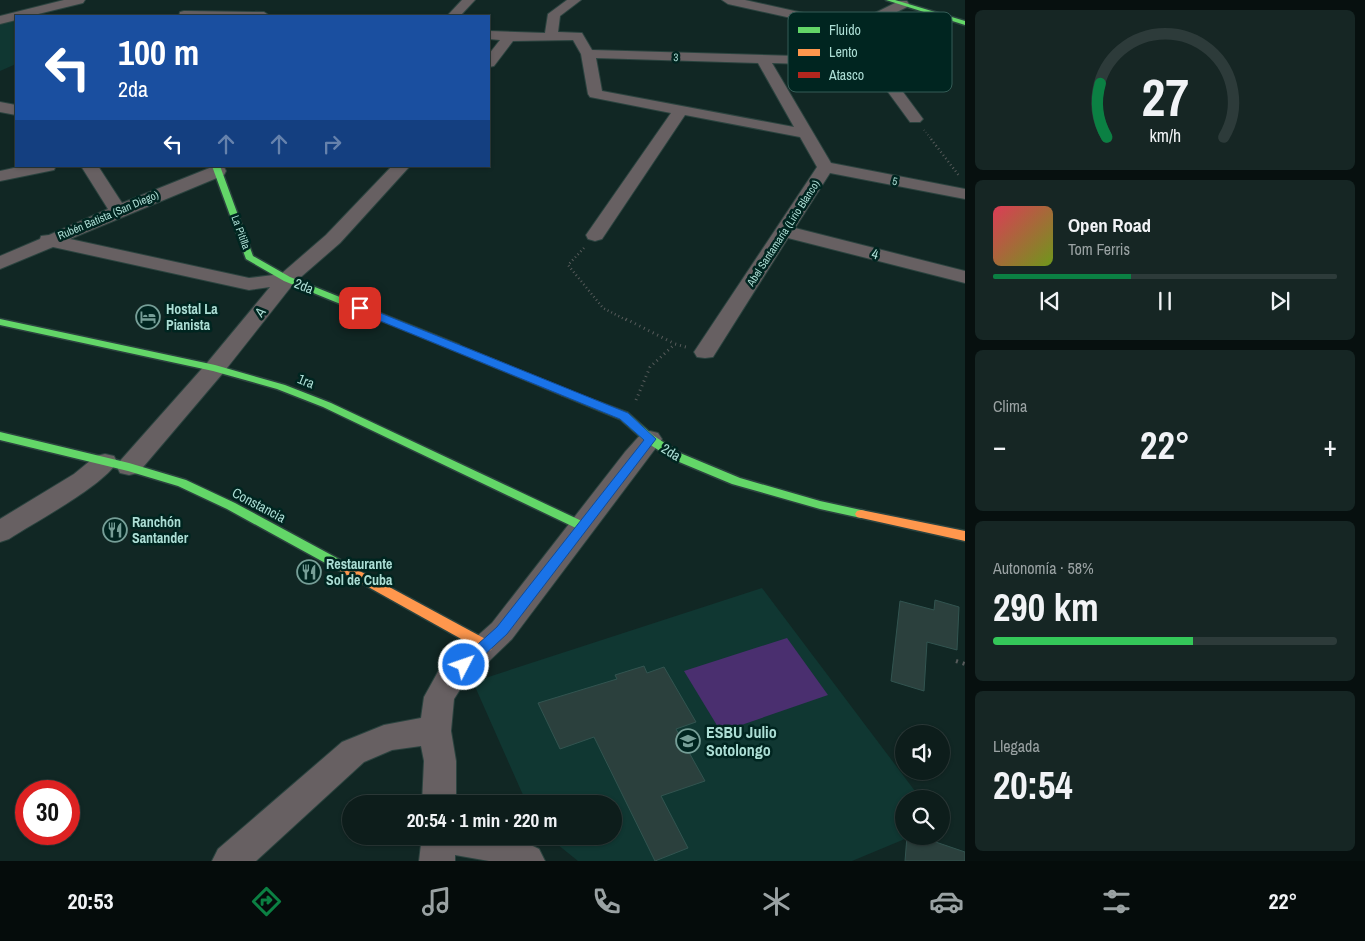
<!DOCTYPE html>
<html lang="es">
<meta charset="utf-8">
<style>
body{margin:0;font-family:"Archivo Narrow",sans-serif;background:#162624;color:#f1f3f6;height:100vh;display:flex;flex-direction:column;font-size:19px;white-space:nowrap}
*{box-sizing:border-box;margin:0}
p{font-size:16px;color:#9aa2a3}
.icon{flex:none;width:28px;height:28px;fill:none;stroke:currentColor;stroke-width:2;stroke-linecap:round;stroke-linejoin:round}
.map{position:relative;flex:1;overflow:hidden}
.side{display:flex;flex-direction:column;gap:10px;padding:10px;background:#07100f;width:400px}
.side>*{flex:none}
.hud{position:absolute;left:15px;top:15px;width:475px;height:152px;border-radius:0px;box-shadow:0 1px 4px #0004,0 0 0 1px #2d3b3a;background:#1a4fa0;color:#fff;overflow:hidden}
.buttons{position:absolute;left:895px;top:725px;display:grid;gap:10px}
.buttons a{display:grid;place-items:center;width:55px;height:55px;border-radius:50%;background:#0d1d1b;box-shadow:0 1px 4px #0004,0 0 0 1px #2d3b3a;font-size:25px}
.speed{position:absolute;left:15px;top:780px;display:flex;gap:10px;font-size:25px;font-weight:700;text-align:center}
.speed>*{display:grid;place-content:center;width:65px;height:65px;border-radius:50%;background:#0d1d1b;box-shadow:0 1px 4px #0004,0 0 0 1px #2d3b3a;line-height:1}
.speed .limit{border:8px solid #d22;background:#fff;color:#111}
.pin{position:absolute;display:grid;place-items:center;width:42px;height:42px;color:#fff;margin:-21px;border-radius:10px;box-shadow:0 2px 8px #0006}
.me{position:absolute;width:55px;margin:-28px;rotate:49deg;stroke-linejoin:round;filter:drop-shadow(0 0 4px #0008)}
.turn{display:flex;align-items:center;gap:18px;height:105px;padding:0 20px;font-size:22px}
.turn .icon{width:65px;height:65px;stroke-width:2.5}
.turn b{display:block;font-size:35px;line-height:42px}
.lanes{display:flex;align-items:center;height:48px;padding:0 20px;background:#0003;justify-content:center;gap:25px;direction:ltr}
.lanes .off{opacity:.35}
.big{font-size:38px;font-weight:700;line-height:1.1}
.side .tile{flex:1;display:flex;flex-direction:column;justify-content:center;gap:8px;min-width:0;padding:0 18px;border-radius:8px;background:#162624}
.side .dial{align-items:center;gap:0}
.dial svg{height:130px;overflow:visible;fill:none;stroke:#2d3b3a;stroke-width:7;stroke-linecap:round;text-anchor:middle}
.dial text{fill:#f1f3f6;stroke:none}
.song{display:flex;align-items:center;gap:15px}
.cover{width:60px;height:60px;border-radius:8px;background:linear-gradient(135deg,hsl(350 70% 55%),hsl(80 70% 35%))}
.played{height:5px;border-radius:2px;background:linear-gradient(90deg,#0b8043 40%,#2d3b3a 40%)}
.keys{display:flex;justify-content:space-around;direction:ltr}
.heat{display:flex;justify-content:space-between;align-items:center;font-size:28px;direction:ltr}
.charge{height:8px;border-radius:4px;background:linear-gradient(90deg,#34c759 58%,#2d3b3a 0)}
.trip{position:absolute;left:342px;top:795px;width:280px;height:50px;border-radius:25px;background:#0d1d1b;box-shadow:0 1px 4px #0004,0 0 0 1px #2d3b3a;font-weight:700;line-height:50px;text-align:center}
.menu{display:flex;height:80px;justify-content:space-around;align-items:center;background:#050c0b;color:#9aa2a3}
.menu .icon{width:35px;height:35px}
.menu .on{color:#0b8043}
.menu b{font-size:22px;color:#f1f3f6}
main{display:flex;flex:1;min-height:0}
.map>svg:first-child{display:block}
.built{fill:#103732}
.green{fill:#4a2f6f}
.building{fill:#2b403d;stroke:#325450}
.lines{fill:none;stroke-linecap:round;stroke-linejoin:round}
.street-casing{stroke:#2b433f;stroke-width:2}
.fast-casing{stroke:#2b433f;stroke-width:3}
.slow-casing{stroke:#2b433f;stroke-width:3}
.jam-casing{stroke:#2b433f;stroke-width:3}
.path-far3{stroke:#575b5b;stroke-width:2;stroke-dasharray:0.5 2.5;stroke-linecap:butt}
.path-far2{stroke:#575b5b;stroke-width:2.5;stroke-dasharray:1 3;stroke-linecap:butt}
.path-far1{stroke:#575b5b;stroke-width:3;stroke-dasharray:1 4;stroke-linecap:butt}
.path{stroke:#575b5b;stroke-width:4;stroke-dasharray:2 5;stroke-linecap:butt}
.street{fill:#676062;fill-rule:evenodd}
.fast{fill:#63d668;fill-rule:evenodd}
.slow{fill:#ff974d;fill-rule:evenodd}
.jam{fill:#b3261e;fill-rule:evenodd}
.route{fill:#1a73e8;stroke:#114b97}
.labels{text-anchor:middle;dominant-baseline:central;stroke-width:5;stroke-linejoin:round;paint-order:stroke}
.far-street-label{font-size:11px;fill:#acded5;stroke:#002520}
.street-label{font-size:14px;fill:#acded5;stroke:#002520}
.poi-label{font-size:14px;font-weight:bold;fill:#acded5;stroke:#002520;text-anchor:start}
.near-poi-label{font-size:16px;font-weight:bold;fill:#acded5;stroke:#002520;text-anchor:start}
.key{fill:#002520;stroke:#345c56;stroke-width:1}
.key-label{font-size:14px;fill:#acded5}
</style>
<main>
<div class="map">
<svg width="965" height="861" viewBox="0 0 965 861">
<rect width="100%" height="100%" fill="#112724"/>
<g class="built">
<polygon points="12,20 16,24 16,64 0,71 0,23"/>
<polygon points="762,588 921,799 904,799 904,836 912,836 852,861 578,861 547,836 614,836 614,804 527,804 473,682"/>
</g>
<polygon class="green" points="787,638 828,695 721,732 684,671"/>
<g class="building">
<polygon points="935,600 959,607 957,650 927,642 924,691 891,681 900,601 934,610"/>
<polygon points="644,666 647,673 664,667 696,722 676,729 705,781 661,796 688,848 655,861 594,737 560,749 538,703 617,679 615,675"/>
<polygon points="907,836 918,836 965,852 965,861 905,861"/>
</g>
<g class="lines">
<g class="street-casing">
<g id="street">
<polygon points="64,0 85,0 83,3 30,16 16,16 16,20 0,24 0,16"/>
<polygon points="462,0 475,0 460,16 447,16"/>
<path d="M 567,0 L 581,0 L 560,16 L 558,32 L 582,33 L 592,50 L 864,58 L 850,31 L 728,4 L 722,0 L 745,0 L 853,24 L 899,1 L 907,1 L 909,4 L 907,7 L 862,29 L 880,61 L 923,119 L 920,122 L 910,122 L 869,66 L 772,63 L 831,163 L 965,189 L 965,199 L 830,173 L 795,228 L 965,271 L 965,283 L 788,238 L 713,357 L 705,358 L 697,357 L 694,352 L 817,167 L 800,137 L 685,115 L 602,239 L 595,241 L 588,239 L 586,235 L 671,113 L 590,97 L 588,94 L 581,54 L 573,40 L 513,41 L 494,66 L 489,67 L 489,54 L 500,40 L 489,39 L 489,31 L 545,33 L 548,14 ZM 596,58 L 758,63 L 794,127 L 602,91 Z"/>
<polygon points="184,11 264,12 270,16 179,16 180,12"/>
<polygon points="0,102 16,105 16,115 0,112"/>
<polygon points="23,166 56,166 54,170 0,181 0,171"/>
<polygon points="81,166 98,166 122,203 212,167 224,167 226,171 224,175 70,239 249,278 281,274 326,235 392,166 410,166 340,243 294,283 223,373 138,473 129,475 120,473 117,467 120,461 207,363 270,287 249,290 53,247 0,269 0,256 40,239 41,236 49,235 108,209"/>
<polygon points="650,431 658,433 662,439 658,445 512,639 461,688 454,699 451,731 456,761 456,804 422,804 424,761 421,746 392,750 364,762 256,861 212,861 218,849 342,742 384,725 421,718 424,697 439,670 492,623 625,452 642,433"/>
<path d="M 105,454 L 114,456 L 117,462 C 103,486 35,522 9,539 L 0,542 L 0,519 L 74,474 L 96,456 Z"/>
<polygon points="422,836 512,836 539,849 545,861 489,861 455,855 455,861 419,861"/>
</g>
</g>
<g class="fast-casing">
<g id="fast">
<polygon points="886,0 895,0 965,21 965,25"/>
<polygon points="212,166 220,166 253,256 290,277 459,345 460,347 459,349 451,349 284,281 246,259"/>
<polygon points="0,319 215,365 285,385 331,403 586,523 588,526 586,529 578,529 323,407 277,389 213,371 0,325"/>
<polygon points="566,390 628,413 654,436 680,453 740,478 820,501 861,510 865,511 867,514 865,517 861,518 820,509 732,484 672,459 646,442 620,419 562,395 561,393 562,391"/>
<polygon points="0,432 129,463 186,480 235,503 348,564 349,567 348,570 343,572 338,570 227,509 178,486 128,471 0,440"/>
</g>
</g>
<g class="slow-casing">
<g id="slow">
<polygon points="861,510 965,531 965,541 857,517 855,514 857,511"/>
<polygon points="343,562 491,642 493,646 491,650 486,652 481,650 338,570 337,567 338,564"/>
</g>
</g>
<g class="jam-casing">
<polygon id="jam" points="455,344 570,391 571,393 570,395 562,395 451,349 450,347 451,345"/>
</g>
<polyline class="path-far3" points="924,130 932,140"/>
<g class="path-far2">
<polyline points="931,139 960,177"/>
<polyline points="584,248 568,265 603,308 628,321"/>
</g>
<g class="path-far1">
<polyline points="626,319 675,344"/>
<polyline points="636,400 650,367 675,344 686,347"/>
</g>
<polyline class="path" points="956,661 965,664"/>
<use href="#street" class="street"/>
<use href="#fast" class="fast"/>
<use href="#slow" class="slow"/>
<use href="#jam" class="jam"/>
</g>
<polygon class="route" points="356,306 363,306 628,413 656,439 507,634 469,669 464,671 459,669 457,665 459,661 497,627 644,440 620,419 356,311"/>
<defs>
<g id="hotel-ring" transform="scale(1.25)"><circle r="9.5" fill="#002520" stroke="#769e97" stroke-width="1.5"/><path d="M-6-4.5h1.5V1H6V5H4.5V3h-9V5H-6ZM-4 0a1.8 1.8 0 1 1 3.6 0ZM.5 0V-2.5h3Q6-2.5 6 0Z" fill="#769e97"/></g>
<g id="restaurant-ring" transform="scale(1.25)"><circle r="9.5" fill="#002520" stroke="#769e97" stroke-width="1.5"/><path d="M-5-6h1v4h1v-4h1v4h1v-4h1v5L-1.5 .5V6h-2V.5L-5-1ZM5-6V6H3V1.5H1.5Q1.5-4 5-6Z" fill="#769e97"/></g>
<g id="school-ring" transform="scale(1.25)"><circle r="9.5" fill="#002520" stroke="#769e97" stroke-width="1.5"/><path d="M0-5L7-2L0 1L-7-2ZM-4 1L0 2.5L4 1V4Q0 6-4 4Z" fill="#769e97"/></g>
</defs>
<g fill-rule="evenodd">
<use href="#hotel-ring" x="148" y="317"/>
<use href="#restaurant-ring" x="115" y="530"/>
<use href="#restaurant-ring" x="309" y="572"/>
<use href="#school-ring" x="688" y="741"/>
</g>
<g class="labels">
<g class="far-street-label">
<text transform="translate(676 57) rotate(2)">3</text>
<text transform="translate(895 181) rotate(11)">5</text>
<text transform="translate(108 215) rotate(-23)">Rubén Batista (San Diego)</text>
<text transform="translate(241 232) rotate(70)">La Pitilla</text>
<text transform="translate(783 233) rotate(-57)">Abel Santamaría (Lirio Blanco)</text>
</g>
<g class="street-label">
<text transform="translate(875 254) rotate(14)">4</text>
<text transform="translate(304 286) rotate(22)">2da</text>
<text transform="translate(260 312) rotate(-51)">A</text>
<text transform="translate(306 381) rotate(22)">1ra</text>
<text transform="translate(671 452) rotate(31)">2da</text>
<text transform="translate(259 505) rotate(28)">Constancia</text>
</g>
<g class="poi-label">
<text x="166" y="309">Hostal La<tspan x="166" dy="16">Pianista</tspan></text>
<text x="132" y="522">Ranchón<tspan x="132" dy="16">Santander</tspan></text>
<text x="326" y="564">Restaurante<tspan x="326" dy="16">Sol de Cuba</tspan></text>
</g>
<g class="near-poi-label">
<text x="706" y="732">ESBU Julio<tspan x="706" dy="18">Sotolongo</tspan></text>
</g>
</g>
<rect x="788" y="12" width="164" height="80" rx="8" class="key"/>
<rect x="798" y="27" width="22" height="6" fill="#63d668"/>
<rect x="798" y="49" width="22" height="7" fill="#ff974d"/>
<rect x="798" y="72" width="22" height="6" fill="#b3261e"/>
<g class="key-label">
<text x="829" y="35">Fluido</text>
<text x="829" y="57">Lento</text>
<text x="829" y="80">Atasco</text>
</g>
</svg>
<div class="buttons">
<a><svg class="icon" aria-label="sound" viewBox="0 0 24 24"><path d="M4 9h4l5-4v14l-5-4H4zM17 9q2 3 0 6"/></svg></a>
<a><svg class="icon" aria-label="search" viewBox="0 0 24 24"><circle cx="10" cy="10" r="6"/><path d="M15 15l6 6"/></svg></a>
</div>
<div class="speed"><div class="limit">30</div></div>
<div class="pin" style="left:360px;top:308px;background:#d93025"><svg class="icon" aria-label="arrive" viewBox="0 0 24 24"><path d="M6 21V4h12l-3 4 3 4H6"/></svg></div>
<svg class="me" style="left:464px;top:665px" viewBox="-20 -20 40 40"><circle r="17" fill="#1a73e8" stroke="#fff" stroke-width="3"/><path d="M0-11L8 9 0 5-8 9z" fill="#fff"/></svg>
<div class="trip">20:54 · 1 min · 220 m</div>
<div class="hud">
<div class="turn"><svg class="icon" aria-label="left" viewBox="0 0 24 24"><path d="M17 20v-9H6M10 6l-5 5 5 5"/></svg><div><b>100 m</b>2da</div></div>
<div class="lanes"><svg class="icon" aria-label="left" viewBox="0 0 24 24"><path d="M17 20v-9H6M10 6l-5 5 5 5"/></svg><svg class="icon off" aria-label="ahead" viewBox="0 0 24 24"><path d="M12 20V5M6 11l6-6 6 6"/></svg><svg class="icon off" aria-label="ahead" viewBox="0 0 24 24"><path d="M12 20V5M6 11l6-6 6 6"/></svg><svg class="icon off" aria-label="right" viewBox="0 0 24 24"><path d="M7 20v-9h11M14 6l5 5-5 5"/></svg></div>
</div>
</div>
<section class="side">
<div class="tile dial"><svg viewBox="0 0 100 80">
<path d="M14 69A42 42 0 1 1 86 69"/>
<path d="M14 69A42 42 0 0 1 10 36" stroke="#0b8043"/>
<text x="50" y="56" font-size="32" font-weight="700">27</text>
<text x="50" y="72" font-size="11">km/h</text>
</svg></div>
<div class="tile">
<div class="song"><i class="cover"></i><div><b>Open Road</b><p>Tom Ferris</p></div></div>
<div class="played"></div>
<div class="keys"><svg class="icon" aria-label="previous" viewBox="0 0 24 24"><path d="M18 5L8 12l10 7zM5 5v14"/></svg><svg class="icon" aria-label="pause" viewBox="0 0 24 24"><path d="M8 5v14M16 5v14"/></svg><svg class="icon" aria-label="next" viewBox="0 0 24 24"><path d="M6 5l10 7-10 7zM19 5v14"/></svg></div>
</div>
<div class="tile"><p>Clima</p>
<div class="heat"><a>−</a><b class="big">22°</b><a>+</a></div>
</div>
<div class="tile"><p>Autonomía · 58%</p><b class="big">290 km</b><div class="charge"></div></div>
<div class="tile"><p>Llegada</p><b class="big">20:54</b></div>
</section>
</main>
<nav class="menu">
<b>20:53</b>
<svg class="icon on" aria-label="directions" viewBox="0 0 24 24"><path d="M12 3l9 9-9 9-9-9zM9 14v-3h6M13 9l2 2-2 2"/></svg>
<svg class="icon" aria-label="music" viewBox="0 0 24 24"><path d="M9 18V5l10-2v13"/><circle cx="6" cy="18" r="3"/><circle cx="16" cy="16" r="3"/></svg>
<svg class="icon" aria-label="phone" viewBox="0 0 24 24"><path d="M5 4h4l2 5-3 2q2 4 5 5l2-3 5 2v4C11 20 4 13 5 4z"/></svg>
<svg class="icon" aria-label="climate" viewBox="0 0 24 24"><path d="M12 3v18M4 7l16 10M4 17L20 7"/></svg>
<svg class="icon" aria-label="car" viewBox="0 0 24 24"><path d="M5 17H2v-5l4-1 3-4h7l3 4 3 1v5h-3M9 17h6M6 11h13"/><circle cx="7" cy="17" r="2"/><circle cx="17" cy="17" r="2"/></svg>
<svg class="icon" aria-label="filters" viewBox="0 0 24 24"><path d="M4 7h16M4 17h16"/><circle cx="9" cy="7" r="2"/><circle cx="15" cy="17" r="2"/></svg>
<b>22°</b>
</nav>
